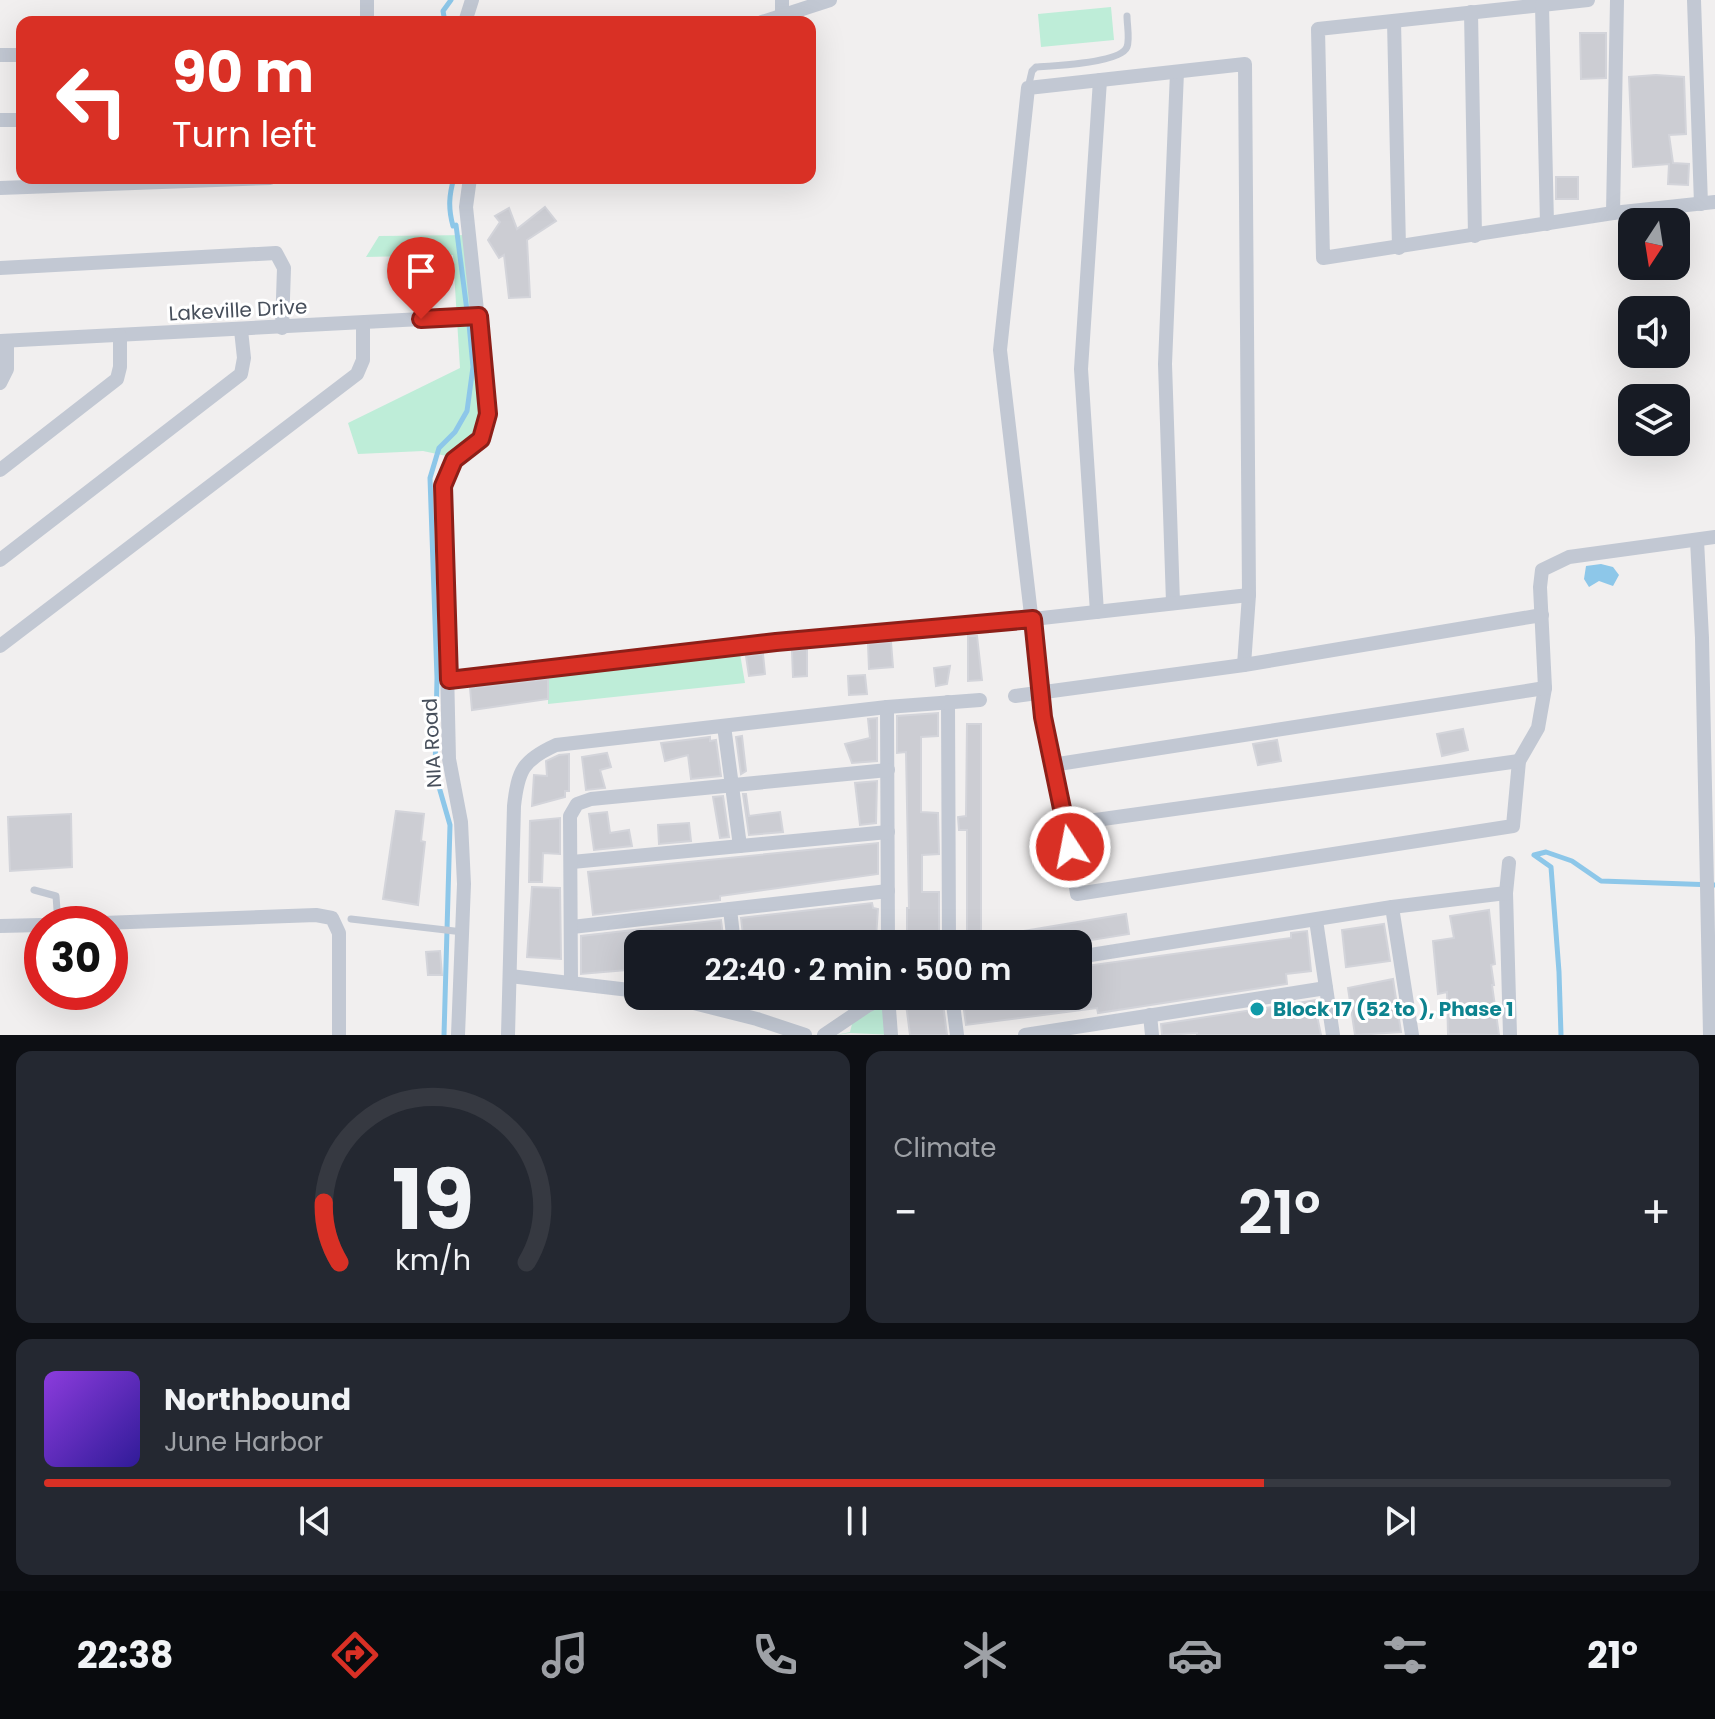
<!DOCTYPE html>
<meta charset="utf-8">
<style>
body{margin:0;font-family:Poppins,sans-serif;background:#242831;color:#f1f3f6;height:100vh;display:flex;flex-direction:column;font-size:30px;white-space:nowrap}
*{box-sizing:border-box;margin:0}
p{font-size:26px;color:#9ea1a6}
.icon{flex:none;width:44px;height:44px;fill:none;stroke:currentColor;stroke-width:2;stroke-linecap:round;stroke-linejoin:round}
.map{position:relative;height:1035px;overflow:hidden}
.side{display:flex;flex-direction:column;gap:16px;padding:16px;background:#0d0f14;flex:1}
.side>*{flex:none}
.hud{position:absolute;left:16px;top:16px;width:800px;height:168px;border-radius:16px;box-shadow:0 8px 32px #0002;background:#d93025;color:#fff;overflow:hidden}
.needle{width:52px;rotate:192deg}
.fabs{position:absolute;left:1618px;top:208px;display:grid;gap:16px}
.fabs a{display:grid;place-items:center;width:72px;height:72px;border-radius:16px;background:#171b24;box-shadow:0 8px 32px #0002;font-size:40px}
.speed{position:absolute;left:24px;top:906px;display:flex;gap:16px;font-size:40px;font-weight:700;text-align:center}
.speed>*{display:grid;place-content:center;width:104px;height:104px;border-radius:50%;background:#171b24;box-shadow:0 8px 32px #0002;line-height:1}
.speed .limit{border:12px solid #d22;background:#fff;color:#111}
.pin{position:absolute;display:grid;place-items:center;width:68px;height:68px;color:#fff;margin:-82px -34px;border-radius:50% 50% 50% 0;rotate:-45deg;box-shadow:0 0 8px #0007}
.pin .icon{rotate:45deg}
.me{position:absolute;width:88px;margin:-44px;rotate:349deg;stroke-linejoin:round;filter:drop-shadow(0 0 6px #0008)}
.turn{display:flex;align-items:center;gap:28px;height:168px;padding:0 24px;font-size:36px}
.turn .icon{width:104px;height:104px;stroke-width:2.5}
.turn b{display:block;font-size:56px;line-height:68px}
.big{font-size:60px;font-weight:600;line-height:1.1}
.side .card{flex:1;display:flex;flex-direction:column;justify-content:center;gap:12px;min-width:0;padding:0 28px;border-radius:16px;background:#242831}
.side .dial{align-items:center;gap:0}
.dial svg{height:208px;overflow:visible;fill:none;stroke:#363941;stroke-width:7;stroke-linecap:round;text-anchor:middle}
.dial text{fill:#f1f3f6;stroke:none}
.song{display:flex;align-items:center;gap:24px}
.cover{width:96px;height:96px;border-radius:12px;background:linear-gradient(135deg,hsl(270 70% 55%),hsl(250 70% 35%))}
.played{height:8px;border-radius:4px;background:linear-gradient(90deg,#d93025 75%,#363941 75%)}
.keys{display:flex;justify-content:space-around;direction:ltr}
.heat{display:flex;justify-content:space-between;align-items:center;font-size:44px;direction:ltr}
.side .tiles{flex:1;display:grid;gap:16px;grid-template-columns:1fr 1fr}
.card:last-child{grid-column:span 2}
.trip{position:absolute;left:624px;top:930px;width:468px;height:80px;border-radius:16px;background:#171b24;box-shadow:0 8px 32px #0002;font-weight:600;line-height:80px;text-align:center}
.dock{display:flex;height:128px;justify-content:space-around;align-items:center;background:#090b0e;color:#9ea1a6}
.dock .icon{width:56px;height:56px}
.dock .current{color:#d93025}
.dock b{font-size:36px;color:#f1f3f6}
.map>svg:first-child{display:block}
.green{fill:#beedd8}
.water{fill:#8dc7e9}
.lines{fill:none;stroke-linecap:round;stroke-linejoin:round}
.stream{stroke:#8dc7e9;stroke-width:5}
.building{fill:#cccdd3;stroke:#d3d4da;stroke-width:2}
.service{stroke:#c2c8d3;stroke-width:7}
.minor{stroke:#c2c8d3;stroke-width:14}
.route-casing{stroke:#8d1f18;stroke-width:20}
.route{stroke:#d93025;stroke-width:14}
.culture-dot{fill:#0f9aa8;stroke:#fff;stroke-width:3}
.labels{text-anchor:middle;dominant-baseline:central;stroke-width:6;stroke-linejoin:round;paint-order:stroke}
.street-label{font-size:20px;fill:#474f5b;stroke:#fff}
.culture-label{font-size:20px;font-weight:bold;fill:#0d838f;stroke:#fff;text-anchor:start}
</style>
<div class="map">
<svg width="1715" height="1035" viewBox="0 0 1715 1035">
<rect width="100%" height="100%" fill="#f1efef"/>
<g class="green">
<polygon points="1111,7 1114,40 1041,47 1038,14"/>
<polygon points="473,235 485,421 473,441 456,458 423,451 358,454 348,423 460,368 453,255 366,257 379,236"/>
<polygon points="739,648 745,683 548,704 548,673"/>
<polygon points="890,1001 895,1035 850,1033 836,1035 850,1032 853,1020"/>
</g>
<polygon class="water" points="1601,564 1613,567 1619,575 1613,586 1599,581 1589,587 1584,579 1586,566"/>
<g class="lines">
<g class="stream">
<polyline points="445,22 443,11 451,0"/>
<path d="M 454,178 C 449,195 448,208 453,226 L 456,225 L 467,311"/>
<polyline points="444,1035 450,825 435,773 437,678 430,478 439,448 455,432 467,411 473,367 469,324"/>
<polyline points="1561,1035 1559,972 1551,867 1534,855 1546,852 1572,861 1601,881 1715,885"/>
</g>
</g>
<g class="building">
<polygon points="1580,33 1606,33 1606,78 1581,79"/>
<polygon points="1656,75 1684,77 1686,134 1669,135 1673,163 1689,164 1688,185 1668,184 1669,164 1633,167 1629,77"/>
<rect x="1556" y="177" width="22" height="22"/>
<polygon points="545,207 556,221 527,240 530,297 509,298 504,255 499,258 488,240 500,222 495,216 509,208 517,229"/>
<polygon points="968,636 977,636 982,680 968,681"/>
<polygon points="891,642 893,667 869,669 868,644"/>
<polygon points="807,649 807,676 793,677 792,651"/>
<polygon points="763,654 765,674 749,676 746,656"/>
<polygon points="950,666 947,684 936,686 934,668"/>
<polygon points="865,675 867,694 849,695 848,676"/>
<polygon points="548,679 548,699 472,710 470,688"/>
<polygon points="938,713 938,736 921,737 921,812 938,813 939,854 922,855 922,892 939,892 939,944 907,944 907,908 909,908 906,752 897,753 897,716"/>
<polygon points="877,718 877,761 852,763 845,744 870,738 868,719"/>
<polygon points="967,724 981,724 981,944 967,944 967,830 959,830 958,817 966,816"/>
<polygon points="1463,729 1468,750 1442,756 1437,734"/>
<polygon points="742,736 746,771 741,774 736,737"/>
<polygon points="710,737 710,741 716,740 721,776 691,779 688,755 665,761 661,743"/>
<polygon points="1277,740 1281,761 1258,765 1253,744"/>
<polygon points="607,753 611,767 600,770 605,788 586,790 582,757"/>
<polygon points="569,754 569,791 565,791 565,797 532,806 534,775 547,776 546,761 559,755"/>
<polygon points="877,781 876,823 860,825 855,783"/>
<polygon points="743,794 746,794 749,816 780,812 783,832 749,835"/>
<polygon points="723,796 729,837 720,838 713,797"/>
<polygon points="396,811 424,814 421,841 425,842 418,905 383,899"/>
<polygon points="607,812 610,833 629,830 632,846 594,850 589,814"/>
<polygon points="71,814 72,867 10,871 8,817"/>
<polygon points="560,818 560,854 543,853 542,882 529,882 530,821"/>
<polygon points="689,823 691,841 659,844 658,825"/>
<polygon points="878,843 878,874 720,896 720,900 593,915 588,872"/>
<polygon points="532,887 560,888 561,959 527,957"/>
<polygon points="872,903 873,908 878,909 876,938 826,944 744,944 741,918"/>
<polygon points="1489,910 1495,964 1491,965 1494,985 1492,985 1499,1035 1448,1034 1447,992 1438,994 1433,941 1454,938 1450,916"/>
<polygon points="1126,914 1129,934 1066,944 988,944 987,937"/>
<polygon points="721,920 724,944 638,944 638,969 581,974 581,936"/>
<polygon points="1384,924 1390,961 1346,967 1342,930"/>
<polygon points="1307,931 1311,971 1286,974 1287,984 1098,1013 1097,1008 966,1025 962,996 1078,996 1078,967 1291,938 1291,933"/>
<polygon points="440,951 442,975 428,975 426,952"/>
<polygon points="1393,979 1401,1032 1355,1035 1348,988"/>
<polygon points="905,996 942,996 947,1035 910,1035"/>
<polygon points="1317,1000 1319,1008 1316,1011 1321,1035 1197,1035 1197,1033 1162,1035 1161,1024"/>
</g>
<g class="lines">
<g class="service">
<path d="M 1028,88 L 1032,71 L 1036,67 C 1052,66 1121,63 1127,47 C 1130,39 1127,25 1127,16"/>
<polyline points="34,890 56,896 58,924"/>
<polyline points="351,919 463,932"/>
</g>
<g class="minor">
<polyline points="367,0 367,22"/>
<polyline points="782,0 782,16"/>
<polyline points="1588,0 1318,29 1323,258 1613,213 1715,202"/>
<polyline points="1694,0 1701,204"/>
<polyline points="1542,5 1547,224"/>
<polyline points="1471,12 1475,236"/>
<polyline points="1394,21 1399,248"/>
<polyline points="465,22 472,0"/>
<polyline points="762,22 830,0"/>
<polyline points="0,55 22,55"/>
<polyline points="0,120 22,120"/>
<polyline points="0,188 270,178"/>
<polyline points="1613,213 1617,0"/>
<polyline points="0,268 276,253 284,268 282,328"/>
<polyline points="0,341 479,316"/>
<polyline points="0,383 7,369 7,341"/>
<polyline points="0,470 117,379 120,367 120,336"/>
<polyline points="1697,540 1702,638 1710,1035"/>
<polyline points="0,560 241,374 244,358 241,330"/>
<polyline points="1173,602 1165,364 1177,72"/>
<polyline points="1097,612 1081,369 1100,80"/>
<polyline points="0,646 357,374 363,360 363,324"/>
<polyline points="1244,665 1249,595 1245,64 1028,88 1000,350 1043,717 1052,765 1067,824 1077,894 1513,826 1519,761 1538,728 1545,688 1540,587 1542,570 1569,557 1715,537"/>
<polyline points="449,680 776,642 1033,619 1249,595"/>
<polyline points="1015,696 1244,665 1542,615"/>
<polyline points="948,702 949,944"/>
<polyline points="887,707 888,944"/>
<polyline points="724,726 740,846"/>
<polyline points="1052,765 1545,688"/>
<polyline points="1067,824 1519,761"/>
<polyline points="572,862 888,832"/>
<polyline points="1509,863 1506,893 1510,1035"/>
<polyline points="1392,907 1412,1035"/>
<polyline points="730,909 734,944"/>
<polyline points="1316,920 1333,1035"/>
<polyline points="77,924 316,915 332,918 339,933 339,1035"/>
<polyline points="0,926 42,925"/>
<polyline points="572,927 888,891"/>
<polyline points="1078,957 1392,907 1506,893"/>
<polyline points="510,976 638,991"/>
<polyline points="571,982 570,816 577,804 591,799 888,770"/>
<polyline points="666,996 757,1019 805,1035"/>
<polyline points="888,996 891,1035"/>
<polyline points="952,996 957,1035"/>
<polyline points="1150,1015 1152,1035"/>
<polyline points="458,1035 464,884 461,822 449,759 443,486 454,460 481,439 488,414 466,207 470,178"/>
<path d="M 508,1035 L 514,806 C 518,770 523,760 556,745 L 887,707 L 980,700"/>
<polyline points="824,1035 867,1006 888,996"/>
<polyline points="1025,1035 1326,988"/>
</g>
</g>
<g class="lines">
<g class="route-casing">
<polyline id="route" points="421,319 479,316 488,414 481,439 454,460 443,486 449,680 776,642 1033,619 1043,717 1070,847"/>
</g>
<use href="#route" class="route"/>
</g>
<circle class="culture-dot" cx="1257" cy="1009" r="8"/>
<g class="labels">
<g class="street-label">
<text transform="translate(238 310) rotate(-3)">Lakeville Drive</text>
<text transform="translate(432 743) rotate(-93)">NIA Road</text>
</g>
<g class="culture-label">
<text x="1273" y="1009">Block 17 (52 to ), Phase 1</text>
</g>
</g>
</svg>
<div class="fabs">
<a><svg class="needle" viewBox="-14 -14 28 28"><path d="M0-13l5 13h-10z" fill="#e53935"/><path d="M0 13l5-13h-10z" fill="#9ea1a6"/></svg></a>
<a><svg class="icon" aria-label="sound" viewBox="0 0 24 24"><path d="M4 9h4l5-4v14l-5-4H4zM17 9q2 3 0 6"/></svg></a>
<a><svg class="icon" aria-label="layers" viewBox="0 0 24 24"><path d="M12 4l9 5-9 5-9-5zM3 14l9 5 9-5"/></svg></a>
</div>
<div class="speed"><div class="limit">30</div></div>
<div class="pin" style="left:421px;top:319px;background:#d93025"><svg class="icon" aria-label="arrive" viewBox="0 0 24 24"><path d="M6 21V4h12l-3 4 3 4H6"/></svg></div>
<svg class="me" style="left:1070px;top:847px" viewBox="-20 -20 40 40"><circle r="17" fill="#d93025" stroke="#fff" stroke-width="3"/><path d="M0-11L8 9 0 5-8 9z" fill="#fff"/></svg>
<div class="trip">22:40 · 2 min · 500 m</div>
<div class="hud">
<div class="turn"><svg class="icon" aria-label="left" viewBox="0 0 24 24"><path d="M17 20v-9H6M10 6l-5 5 5 5"/></svg><div><b>90 m</b>Turn left</div></div>
</div>
</div>
<section class="side">
<div class="tiles">
<div class="card dial"><svg viewBox="0 0 100 80">
<path d="M14 69A42 42 0 1 1 86 69"/>
<path d="M14 69A42 42 0 0 1 8 46" stroke="#d93025"/>
<text x="50" y="56" font-size="32" font-weight="700">19</text>
<text x="50" y="72" font-size="11">km/h</text>
</svg></div>
<div class="card"><p>Climate</p>
<div class="heat"><a>−</a><b class="big">21°</b><a>+</a></div>
</div>
<div class="card">
<div class="song"><i class="cover"></i><div><b>Northbound</b><p>June Harbor</p></div></div>
<div class="played"></div>
<div class="keys"><svg class="icon" aria-label="previous" viewBox="0 0 24 24"><path d="M18 5L8 12l10 7zM5 5v14"/></svg><svg class="icon" aria-label="pause" viewBox="0 0 24 24"><path d="M8 5v14M16 5v14"/></svg><svg class="icon" aria-label="next" viewBox="0 0 24 24"><path d="M6 5l10 7-10 7zM19 5v14"/></svg></div>
</div>
</div>
</section>
<nav class="dock">
<b>22:38</b>
<svg class="icon current" aria-label="directions" viewBox="0 0 24 24"><path d="M12 3l9 9-9 9-9-9zM9 14v-3h6M13 9l2 2-2 2"/></svg>
<svg class="icon" aria-label="music" viewBox="0 0 24 24"><path d="M9 18V5l10-2v13"/><circle cx="6" cy="18" r="3"/><circle cx="16" cy="16" r="3"/></svg>
<svg class="icon" aria-label="phone" viewBox="0 0 24 24"><path d="M5 4h4l2 5-3 2q2 4 5 5l2-3 5 2v4C11 20 4 13 5 4z"/></svg>
<svg class="icon" aria-label="climate" viewBox="0 0 24 24"><path d="M12 3v18M4 7l16 10M4 17L20 7"/></svg>
<svg class="icon" aria-label="car" viewBox="0 0 24 24"><path d="M5 17H2v-5l4-1 3-4h7l3 4 3 1v5h-3M9 17h6M6 11h13"/><circle cx="7" cy="17" r="2"/><circle cx="17" cy="17" r="2"/></svg>
<svg class="icon" aria-label="filters" viewBox="0 0 24 24"><path d="M4 7h16M4 17h16"/><circle cx="9" cy="7" r="2"/><circle cx="15" cy="17" r="2"/></svg>
<b>21°</b>
</nav>
